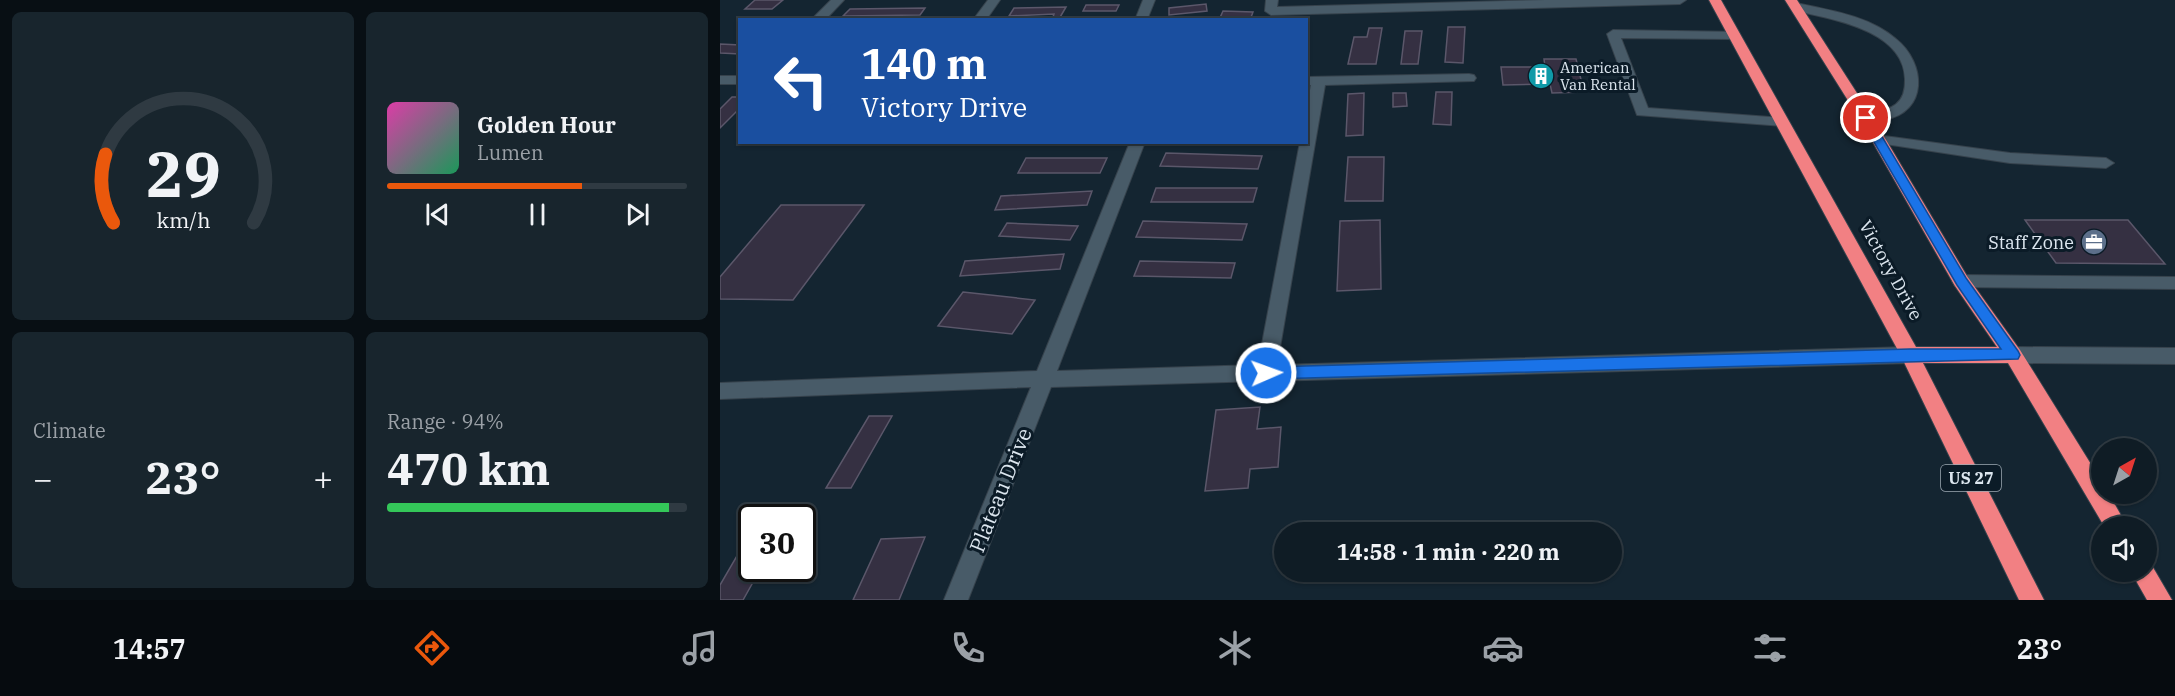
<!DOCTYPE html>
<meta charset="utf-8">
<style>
body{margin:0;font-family:"IBM Plex Serif",serif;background:#18252d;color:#f1f3f6;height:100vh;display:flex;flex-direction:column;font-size:22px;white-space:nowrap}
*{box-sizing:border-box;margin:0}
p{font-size:20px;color:#9ba1a7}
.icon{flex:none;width:33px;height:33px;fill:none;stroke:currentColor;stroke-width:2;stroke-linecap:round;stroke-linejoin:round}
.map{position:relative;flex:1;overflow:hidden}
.details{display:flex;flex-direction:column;gap:12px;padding:12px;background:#080f14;width:720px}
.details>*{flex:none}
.top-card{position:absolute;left:18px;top:18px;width:570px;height:126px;border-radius:0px;box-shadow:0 2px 4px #0004,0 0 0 2px #2f3a42;background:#1a4fa0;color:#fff;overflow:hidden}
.needle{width:39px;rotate:39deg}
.fabs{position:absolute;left:1371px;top:438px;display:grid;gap:12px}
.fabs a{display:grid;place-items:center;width:66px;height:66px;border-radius:50%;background:#0f1c25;box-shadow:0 2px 4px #0004,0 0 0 2px #2f3a42;font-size:30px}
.speed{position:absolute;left:18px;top:504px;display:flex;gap:12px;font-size:30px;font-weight:700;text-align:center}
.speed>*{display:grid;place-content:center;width:78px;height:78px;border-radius:50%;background:#0f1c25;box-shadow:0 2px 4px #0004,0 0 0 2px #2f3a42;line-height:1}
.speed .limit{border:3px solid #111;border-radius:9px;background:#fff;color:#111}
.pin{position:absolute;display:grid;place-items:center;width:51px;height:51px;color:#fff;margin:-26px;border:3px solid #fff;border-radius:50%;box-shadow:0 2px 6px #0007}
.me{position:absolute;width:66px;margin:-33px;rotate:88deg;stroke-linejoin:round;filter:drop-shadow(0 0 4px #0008)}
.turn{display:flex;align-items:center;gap:21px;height:126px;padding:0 24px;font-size:27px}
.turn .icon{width:78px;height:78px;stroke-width:2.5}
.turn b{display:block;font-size:42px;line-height:51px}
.big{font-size:45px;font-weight:700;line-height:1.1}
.details .card{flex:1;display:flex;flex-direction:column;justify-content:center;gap:9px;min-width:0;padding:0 21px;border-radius:9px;background:#18252d}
.details .dial{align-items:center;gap:0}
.dial svg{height:156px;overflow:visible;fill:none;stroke:#2f3a42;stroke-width:7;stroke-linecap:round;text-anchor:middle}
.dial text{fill:#f1f3f6;stroke:none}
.song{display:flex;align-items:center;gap:18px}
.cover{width:72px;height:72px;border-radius:9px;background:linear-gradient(135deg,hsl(320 70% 55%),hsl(150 70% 35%))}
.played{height:6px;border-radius:3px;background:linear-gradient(90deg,#ea580c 65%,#2f3a42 65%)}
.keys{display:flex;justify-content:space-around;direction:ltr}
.heat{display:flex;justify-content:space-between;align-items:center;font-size:33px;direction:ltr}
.charge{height:9px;border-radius:4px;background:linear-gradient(90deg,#34c759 94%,#2f3a42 0)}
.details .tiles{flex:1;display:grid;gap:12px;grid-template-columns:repeat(2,1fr)}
.trip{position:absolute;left:554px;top:522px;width:348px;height:60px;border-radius:30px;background:#0f1c25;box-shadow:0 2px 4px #0004,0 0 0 2px #2f3a42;font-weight:700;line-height:60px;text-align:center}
.tab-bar{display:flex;height:96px;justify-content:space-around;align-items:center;background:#060b0f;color:#9ba1a7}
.tab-bar .icon{width:42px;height:42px}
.tab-bar .on{color:#ea580c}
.tab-bar b{font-size:27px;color:#f1f3f6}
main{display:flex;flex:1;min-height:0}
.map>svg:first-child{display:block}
.building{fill:#353042;stroke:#5b576a;stroke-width:1.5}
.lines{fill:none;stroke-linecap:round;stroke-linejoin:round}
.minor-casing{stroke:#36424c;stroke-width:2}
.highway-casing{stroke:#36424c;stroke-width:2}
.minor{fill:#485b68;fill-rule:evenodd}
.highway{fill:#f28083;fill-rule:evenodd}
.route{fill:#1a73e8;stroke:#114b97;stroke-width:1.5}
.labels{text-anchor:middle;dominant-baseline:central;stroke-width:6;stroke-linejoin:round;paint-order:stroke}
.far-poi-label{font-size:15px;fill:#dce6ef;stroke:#0b1b27;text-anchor:start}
.shield{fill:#0b1b27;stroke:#9da9b3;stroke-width:1.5}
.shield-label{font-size:16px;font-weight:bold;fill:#dce6ef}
.poi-label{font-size:18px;fill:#dce6ef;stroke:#0b1b27;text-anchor:end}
.street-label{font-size:18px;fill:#dce6ef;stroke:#0b1b27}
.near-street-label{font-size:21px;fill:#dce6ef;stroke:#0b1b27}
</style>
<main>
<section class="details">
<div class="tiles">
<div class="card dial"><svg viewBox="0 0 100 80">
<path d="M14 69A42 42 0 1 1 86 69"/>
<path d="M14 69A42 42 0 0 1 10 34" stroke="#ea580c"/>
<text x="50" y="56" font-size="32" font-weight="700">29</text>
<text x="50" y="72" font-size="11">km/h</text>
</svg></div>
<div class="card">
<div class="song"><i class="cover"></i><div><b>Golden Hour</b><p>Lumen</p></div></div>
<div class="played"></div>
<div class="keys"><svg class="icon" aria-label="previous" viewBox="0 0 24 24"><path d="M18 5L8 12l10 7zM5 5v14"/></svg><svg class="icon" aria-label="pause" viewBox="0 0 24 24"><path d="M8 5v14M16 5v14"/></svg><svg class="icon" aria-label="next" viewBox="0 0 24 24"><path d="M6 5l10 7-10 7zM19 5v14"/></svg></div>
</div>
<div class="card"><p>Climate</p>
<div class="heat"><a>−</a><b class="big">23°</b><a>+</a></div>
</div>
<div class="card"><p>Range · 94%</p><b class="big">470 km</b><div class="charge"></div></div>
</div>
</section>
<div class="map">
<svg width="1455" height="600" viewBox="0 0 1455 600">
<rect width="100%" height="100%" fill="#142531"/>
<g class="building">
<polygon points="35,0 63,0 52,9 25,9"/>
<polygon points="486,4 487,11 449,15 449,8"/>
<polygon points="366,5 399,5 396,11 363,11"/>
<polygon points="346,7 339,19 332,20 334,14 289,16 294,8"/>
<polygon points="205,8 200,15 123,16 130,9"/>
<polygon points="503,11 533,12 530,20 499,20"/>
<polygon points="728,27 745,27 743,63 725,62"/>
<polygon points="649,28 662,28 656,64 628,64 634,37 647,37"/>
<polygon points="685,31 702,31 698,64 681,64"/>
<polygon points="0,44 20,45 20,54 0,53"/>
<polygon points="824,59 856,59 864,92 832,93 830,84 783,85 781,67 825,67"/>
<polygon points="716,92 732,92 731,125 713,124"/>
<polygon points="644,93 643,135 626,136 628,94"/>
<polygon points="673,93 686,93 687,106 673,107"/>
<polygon points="12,97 20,97 20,108 0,128 0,109"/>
<polygon points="446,153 542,156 538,169 440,166"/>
<polygon points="628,157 664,157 663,201 625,201"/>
<polygon points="306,158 387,158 380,173 298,173"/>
<polygon points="436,188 537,188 533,202 431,202"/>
<polygon points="372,191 367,205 275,210 281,196"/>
<polygon points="61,205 144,205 73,300 0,299 0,277"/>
<polygon points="660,220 661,289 617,291 620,221"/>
<polygon points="1305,220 1408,220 1445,264 1336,263"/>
<polygon points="423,221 527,224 522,240 416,237"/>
<polygon points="287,223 358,226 350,240 279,236"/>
<polygon points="344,254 340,269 240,276 245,261"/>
<polygon points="420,261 515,263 511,278 414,276"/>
<polygon points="243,292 315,300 292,334 218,326"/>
<polygon points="540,407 537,429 561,427 558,467 530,469 528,488 485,491 496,410"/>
<polygon points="149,416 172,416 131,488 106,488"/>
<polygon points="74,507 68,518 39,518 44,508"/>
<polygon points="32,530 32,568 41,568 23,600 0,600 0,585"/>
<polygon points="205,537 179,600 133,600 161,539"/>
</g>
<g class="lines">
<g class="minor-casing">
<g id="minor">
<polygon points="111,0 124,0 105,20 91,20"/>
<polygon points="268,0 280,0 266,20 253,20"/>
<polygon points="423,0 435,0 427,20 415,20"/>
<polygon points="546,0 558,0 557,7 826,0 966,0 960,4 551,15 545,11"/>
<path d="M 1076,3 C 1109,10 1150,16 1176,39 C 1206,63 1209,112 1164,120 C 1156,122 1148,123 1141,121 L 1139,118 L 1141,115 C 1164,109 1186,111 1185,79 C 1184,29 1110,19 1072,10 L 1072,4 Z"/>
<polygon points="893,30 1018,32 1020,35 1018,38 1014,39 901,38 928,108 1062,118 1069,122 1062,126 917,115 887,34"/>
<polygon points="749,74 754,75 756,78 754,81 605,85 557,365 1190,347 1197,350 1200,355 1197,360 1190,363 331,387 248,600 224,600 311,387 0,399 0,383 317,371 410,142 425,142 337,371 538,365 580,142 586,142 586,111 591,85 586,85 586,77"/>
<rect x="0" y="76" width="20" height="8"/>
<polygon points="1157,135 1290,153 1386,158 1394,163 1386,168 1290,163 1152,142 1150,139 1152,136"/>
<polygon points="1241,275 1455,277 1455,289 1241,287 1235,286 1232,281 1235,276"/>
<polygon points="1293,347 1455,348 1455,364 1293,363 1286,360 1283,355 1286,350"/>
</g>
</g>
<g class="highway-casing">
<g id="highway">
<polygon points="989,0 1001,0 1196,347 1277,347 1235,286 1139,118 1065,0 1077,0 1153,118 1247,276 1300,350 1382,482 1382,494 1389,494 1407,526 1384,526 1288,363 1203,363 1324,600 1299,600 1181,356"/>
<polygon points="1426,562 1431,564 1452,600 1427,600 1411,572 1426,572"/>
</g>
</g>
<use href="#minor" class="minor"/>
<use href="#highway" class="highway"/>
</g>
<polygon class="route" points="1146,115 1151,118 1246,278 1298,351 1300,355 1298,359 546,379 540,377 538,373 540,369 546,367 1190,349 1281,349 1237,285 1140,118"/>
<defs>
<g id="building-disc" transform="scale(1.35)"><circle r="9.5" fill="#0f9aa8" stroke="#0b1b27"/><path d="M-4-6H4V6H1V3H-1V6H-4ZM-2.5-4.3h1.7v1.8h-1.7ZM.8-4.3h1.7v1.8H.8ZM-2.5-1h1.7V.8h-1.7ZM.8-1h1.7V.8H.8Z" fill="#fff"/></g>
<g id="office-disc" transform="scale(1.35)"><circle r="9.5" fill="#5c6f8a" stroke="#0b1b27"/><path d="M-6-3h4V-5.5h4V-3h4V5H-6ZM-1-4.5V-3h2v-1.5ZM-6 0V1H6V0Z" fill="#fff"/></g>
</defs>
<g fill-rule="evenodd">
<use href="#building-disc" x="821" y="76"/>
<use href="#office-disc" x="1374" y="242"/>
</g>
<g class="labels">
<g class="far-poi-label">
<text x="840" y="67">American<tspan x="840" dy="17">Van Rental</tspan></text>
</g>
<rect class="shield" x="1221" y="465" width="60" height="26" rx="4.5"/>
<g class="shield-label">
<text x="1251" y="478">US 27</text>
</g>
<g class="poi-label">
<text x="1354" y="242">Staff Zone</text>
</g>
<g class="street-label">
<text transform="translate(1171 270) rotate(61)">Victory Drive</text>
</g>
<g class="near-street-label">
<text transform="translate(280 490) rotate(-68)">Plateau Drive</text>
</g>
</g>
</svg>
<div class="fabs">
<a><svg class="needle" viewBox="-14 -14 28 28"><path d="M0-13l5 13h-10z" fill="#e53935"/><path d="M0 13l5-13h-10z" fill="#9ba1a7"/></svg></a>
<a><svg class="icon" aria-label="sound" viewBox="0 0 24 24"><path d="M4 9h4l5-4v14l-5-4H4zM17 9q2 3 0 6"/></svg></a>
</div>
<div class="speed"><div class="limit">30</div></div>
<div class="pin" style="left:1146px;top:118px;background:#d93025"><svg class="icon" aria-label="arrive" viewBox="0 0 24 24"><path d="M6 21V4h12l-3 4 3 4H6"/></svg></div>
<svg class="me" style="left:546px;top:373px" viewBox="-20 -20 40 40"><circle r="17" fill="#1a73e8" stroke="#fff" stroke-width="3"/><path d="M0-11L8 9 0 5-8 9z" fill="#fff"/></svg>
<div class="trip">14:58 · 1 min · 220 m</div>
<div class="top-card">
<div class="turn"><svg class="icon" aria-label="left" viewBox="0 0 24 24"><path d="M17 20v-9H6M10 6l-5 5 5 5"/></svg><div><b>140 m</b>Victory Drive</div></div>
</div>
</div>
</main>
<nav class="tab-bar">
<b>14:57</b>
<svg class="icon on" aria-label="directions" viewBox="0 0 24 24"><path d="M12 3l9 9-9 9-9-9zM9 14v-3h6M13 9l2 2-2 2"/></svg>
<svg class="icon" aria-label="music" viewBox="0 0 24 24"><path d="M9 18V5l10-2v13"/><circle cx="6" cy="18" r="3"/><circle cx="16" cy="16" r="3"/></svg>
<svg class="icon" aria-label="phone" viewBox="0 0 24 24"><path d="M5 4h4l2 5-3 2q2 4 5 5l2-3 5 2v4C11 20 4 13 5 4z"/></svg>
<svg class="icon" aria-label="climate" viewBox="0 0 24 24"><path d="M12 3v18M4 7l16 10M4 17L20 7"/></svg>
<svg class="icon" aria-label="car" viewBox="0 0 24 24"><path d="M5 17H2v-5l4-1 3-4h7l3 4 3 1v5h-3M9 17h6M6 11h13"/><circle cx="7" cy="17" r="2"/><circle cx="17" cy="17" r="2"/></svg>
<svg class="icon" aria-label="filters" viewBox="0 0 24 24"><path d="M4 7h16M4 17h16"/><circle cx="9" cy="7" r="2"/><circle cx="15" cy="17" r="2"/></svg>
<b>23°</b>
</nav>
